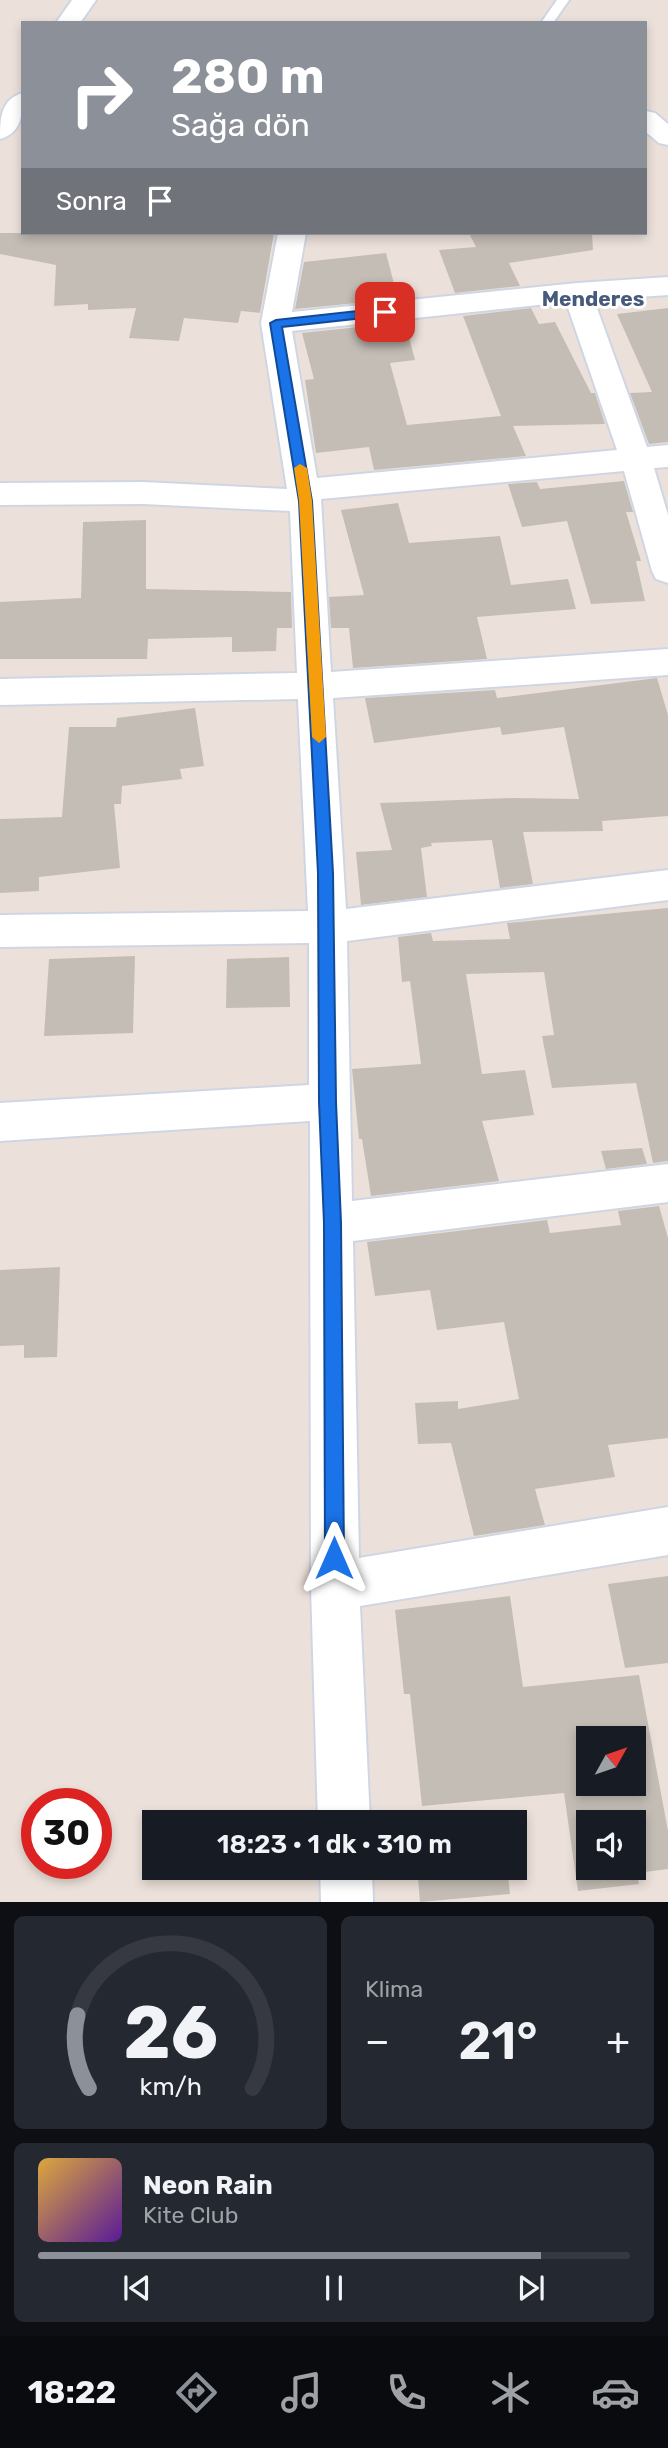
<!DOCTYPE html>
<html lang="tr">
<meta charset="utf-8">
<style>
body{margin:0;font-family:Rubik,sans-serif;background:#242831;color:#f1f3f6;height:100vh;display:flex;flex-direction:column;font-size:26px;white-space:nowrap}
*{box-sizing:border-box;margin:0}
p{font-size:23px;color:#9ea1a6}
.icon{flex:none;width:38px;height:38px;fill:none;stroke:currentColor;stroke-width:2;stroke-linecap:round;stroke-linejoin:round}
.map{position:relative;height:1902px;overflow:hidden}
.panel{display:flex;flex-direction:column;gap:14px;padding:14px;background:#0d0f14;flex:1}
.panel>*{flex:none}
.banner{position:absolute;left:21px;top:21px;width:626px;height:214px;border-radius:0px;box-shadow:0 4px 10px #0003;background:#8c9099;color:#fff;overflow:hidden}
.needle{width:46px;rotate:50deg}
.buttons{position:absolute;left:576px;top:1726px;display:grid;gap:14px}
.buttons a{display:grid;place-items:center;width:70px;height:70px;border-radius:0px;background:#171b24;box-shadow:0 4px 10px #0003;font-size:35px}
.speed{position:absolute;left:21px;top:1788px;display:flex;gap:14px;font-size:35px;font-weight:700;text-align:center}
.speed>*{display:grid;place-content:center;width:91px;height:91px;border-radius:50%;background:#171b24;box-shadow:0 4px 10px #0003;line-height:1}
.speed .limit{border:10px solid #d22;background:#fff;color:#111}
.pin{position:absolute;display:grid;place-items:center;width:60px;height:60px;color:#fff;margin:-30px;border-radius:14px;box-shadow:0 4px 10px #0006}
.me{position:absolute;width:77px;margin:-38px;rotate:0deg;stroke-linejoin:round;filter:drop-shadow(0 0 5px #0008)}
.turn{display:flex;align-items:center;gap:24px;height:147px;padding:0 35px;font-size:32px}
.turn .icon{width:91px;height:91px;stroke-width:2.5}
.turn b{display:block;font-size:49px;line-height:60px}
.then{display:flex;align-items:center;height:66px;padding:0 35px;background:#0003;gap:14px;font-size:26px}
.big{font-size:52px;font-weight:600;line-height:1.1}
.panel .widget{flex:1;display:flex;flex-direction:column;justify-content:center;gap:10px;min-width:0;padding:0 24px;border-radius:10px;background:#242831}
.panel .dial{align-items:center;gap:0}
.dial svg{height:182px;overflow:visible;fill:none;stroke:#363941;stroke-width:7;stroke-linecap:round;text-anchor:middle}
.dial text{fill:#f1f3f6;stroke:none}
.song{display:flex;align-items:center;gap:21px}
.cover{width:84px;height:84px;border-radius:10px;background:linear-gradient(135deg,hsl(40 70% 55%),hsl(270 70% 35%))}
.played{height:7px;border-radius:4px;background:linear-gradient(90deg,#8c9099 85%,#363941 85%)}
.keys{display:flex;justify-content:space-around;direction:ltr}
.heat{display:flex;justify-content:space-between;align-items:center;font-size:38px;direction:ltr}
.panel .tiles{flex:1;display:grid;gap:14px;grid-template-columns:1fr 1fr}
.widget:last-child{grid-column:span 2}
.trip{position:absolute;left:142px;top:1810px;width:385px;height:70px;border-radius:0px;background:#171b24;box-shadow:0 4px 10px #0003;font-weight:600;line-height:70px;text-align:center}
.tab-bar{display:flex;height:112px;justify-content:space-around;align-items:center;background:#090b0e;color:#9ea1a6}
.tab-bar .icon{width:49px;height:49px}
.tab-bar .active{color:#8c9099}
.tab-bar b{font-size:32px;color:#f1f3f6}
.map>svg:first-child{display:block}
.building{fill:#c4bdb6;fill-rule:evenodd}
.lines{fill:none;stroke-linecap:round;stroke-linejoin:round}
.lane-casing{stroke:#cfd6e3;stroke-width:4}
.street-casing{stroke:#cfd6e3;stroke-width:4}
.lane{fill:#fff;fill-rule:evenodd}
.street{fill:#fff;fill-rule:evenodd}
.route{fill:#1a73e8;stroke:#114b97;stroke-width:2}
.slow{fill:#f59e0b}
.labels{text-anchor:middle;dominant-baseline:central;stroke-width:6;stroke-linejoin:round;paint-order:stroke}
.far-district-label{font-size:21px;font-weight:bold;fill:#475a7b;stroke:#fff}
</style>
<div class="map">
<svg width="668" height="1902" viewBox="0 0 668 1902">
<rect width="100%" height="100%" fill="#ece1da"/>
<g class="building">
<polygon points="0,233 274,233 260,313 241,311 238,323 184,318 179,341 129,338 136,308 88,310 88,304 54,306 56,265 0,254"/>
<polygon points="469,233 592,233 593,250 509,263 520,286 455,293 439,250 476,247"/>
<polygon points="386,253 398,299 295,309 304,262"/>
<polygon points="531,308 539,324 555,322 591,393 595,393 605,424 513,426 526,456 374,470 369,447 316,453 305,380 314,379 302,333 405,322 415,360 390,363 407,425 501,416 463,316"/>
<polygon points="668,308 668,442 649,444 630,393 652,392 617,314"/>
<polygon points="624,481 633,512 626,512 641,561 636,561 645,601 591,604 567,521 522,527 508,484 537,482 540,489"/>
<polygon points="398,503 409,543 500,536 511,585 568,579 576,609 477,617 487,659 353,668 349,628 331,628 329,597 364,595 341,510"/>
<polygon points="146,520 146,589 291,592 292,628 277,628 276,651 232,652 232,637 148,639 147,659 0,659 0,602 81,598 83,522"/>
<polygon points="657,678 668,715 668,816 602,821 603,831 523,832 533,884 500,888 492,840 431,843 432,846 421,848 427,897 361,905 356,852 392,850 380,803 512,798 579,799 564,727 502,735 500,727 374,743 365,698 495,690 497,698"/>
<polygon points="195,708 204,766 180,769 182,779 122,786 121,804 114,804 120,868 39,877 39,891 0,893 0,819 62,817 69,727 116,727 117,718"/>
<polygon points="668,908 668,1161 653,1163 636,1083 552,1088 542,1036 554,1035 544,972 466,974 482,1074 525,1070 534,1115 482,1121 499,1181 371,1196 362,1139 359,1139 352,1069 421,1064 410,981 402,982 398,937 431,933 433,941 510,939 507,923"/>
<polygon points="135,956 133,1033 44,1036 49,959"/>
<polygon points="289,957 290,1007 226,1008 227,959"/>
<polygon points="642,1148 647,1164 606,1169 601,1151"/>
<polygon points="659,1206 668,1238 668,1438 608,1445 615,1477 535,1489 545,1525 474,1536 451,1443 418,1444 415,1403 458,1401 458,1409 519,1399 504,1322 437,1330 430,1290 375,1296 367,1242 547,1220 550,1233 621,1225 618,1211"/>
<polygon points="60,1267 57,1357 24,1358 24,1345 0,1346 0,1270"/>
<polygon points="668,1576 668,1663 625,1668 608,1584"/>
<path d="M 510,1596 L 523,1687 L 639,1675 L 668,1831 L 668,1869 L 637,1873 L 639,1884 L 578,1891 L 564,1793 L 422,1806 L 410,1694 L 404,1694 L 395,1610 ZM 588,1738 L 634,1738 L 634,1783 L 588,1783 ZM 588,1822 L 634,1822 L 634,1867 L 588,1867 Z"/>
<polygon points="417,1867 507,1867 510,1894 420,1902"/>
</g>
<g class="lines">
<g class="lane-casing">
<polygon id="lane" points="557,0 569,0 553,23 541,23"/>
</g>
<g class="street-casing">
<g id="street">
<polygon points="72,0 96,0 80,23 56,23"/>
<path d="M 23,93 C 23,113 22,133 0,139 C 0,120 0,99 23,93 Z"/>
<polygon points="646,111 655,113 668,124 668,145 659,143 646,132"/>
<path d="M 278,233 L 306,233 L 292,312 L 577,283 L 668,277 L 668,295 L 594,300 L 647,447 L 668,445 L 668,467 L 654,468 L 668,515 L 668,583 L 656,579 L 652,571 L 624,471 L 321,499 L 331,672 L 668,649 L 668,675 L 333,698 L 346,909 L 668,870 L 668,900 L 347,941 L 352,1201 L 668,1164 L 668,1202 L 353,1241 L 359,1558 L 668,1507 L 668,1555 L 360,1606 L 370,1822 L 318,1822 L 311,1586 L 310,1121 L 0,1141 L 0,1103 L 309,1085 L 309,943 L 0,947 L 0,915 L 308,911 L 298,699 L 0,705 L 0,679 L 297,673 L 290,511 L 143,504 L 0,505 L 0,483 L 143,482 L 287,489 L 261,323 ZM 566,302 L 617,450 L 317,478 L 292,331 Z"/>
<polygon points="320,1867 372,1867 373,1902 321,1902"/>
</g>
</g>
<use href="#lane" class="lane"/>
<use href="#street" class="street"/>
</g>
<polygon class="route" points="385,308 390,309 390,315 282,327 312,501 333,873 336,1102 341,1223 344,1558 341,1565 334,1568 327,1565 325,1558 324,1223 319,1102 318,873 299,501 270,323 276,320"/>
<polygon class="slow" points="300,464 307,468 312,501 326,737 319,743 312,737 299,501 294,468"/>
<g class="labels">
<g class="far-district-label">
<text x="593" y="298">Menderes</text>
</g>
</g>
</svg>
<div class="buttons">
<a><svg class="needle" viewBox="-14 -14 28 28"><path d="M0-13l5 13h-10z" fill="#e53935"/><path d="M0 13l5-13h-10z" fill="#9ea1a6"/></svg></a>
<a><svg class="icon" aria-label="sound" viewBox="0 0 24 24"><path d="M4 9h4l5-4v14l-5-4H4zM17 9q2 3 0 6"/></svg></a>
</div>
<div class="speed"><div class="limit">30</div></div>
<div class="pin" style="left:385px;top:312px;background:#d93025"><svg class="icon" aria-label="arrive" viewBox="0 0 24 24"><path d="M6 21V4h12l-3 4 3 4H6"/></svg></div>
<svg class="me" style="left:334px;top:1558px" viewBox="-20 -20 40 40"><path d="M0-17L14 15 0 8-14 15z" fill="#1a73e8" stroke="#fff" stroke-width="4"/></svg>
<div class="trip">18:23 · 1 dk · 310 m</div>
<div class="banner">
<div class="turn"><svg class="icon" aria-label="right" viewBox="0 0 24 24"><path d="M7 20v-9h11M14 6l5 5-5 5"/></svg><div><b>280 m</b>Sağa dön</div></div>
<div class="then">Sonra<svg class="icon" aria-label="arrive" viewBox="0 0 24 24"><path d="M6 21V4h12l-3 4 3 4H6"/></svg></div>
</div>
</div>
<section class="panel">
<div class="tiles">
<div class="widget dial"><svg viewBox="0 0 100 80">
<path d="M14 69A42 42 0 1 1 86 69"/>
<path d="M14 69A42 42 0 0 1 9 37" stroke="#8c9099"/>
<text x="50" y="56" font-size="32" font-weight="700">26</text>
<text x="50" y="72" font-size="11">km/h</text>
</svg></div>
<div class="widget"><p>Klima</p>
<div class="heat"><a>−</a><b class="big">21°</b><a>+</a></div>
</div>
<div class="widget">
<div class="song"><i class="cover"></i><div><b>Neon Rain</b><p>Kite Club</p></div></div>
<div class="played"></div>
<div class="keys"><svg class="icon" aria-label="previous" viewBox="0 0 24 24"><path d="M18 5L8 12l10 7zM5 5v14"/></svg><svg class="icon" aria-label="pause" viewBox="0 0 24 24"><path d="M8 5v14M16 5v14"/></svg><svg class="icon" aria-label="next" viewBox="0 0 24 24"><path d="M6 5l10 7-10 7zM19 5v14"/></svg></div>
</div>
</div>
</section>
<nav class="tab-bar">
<b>18:22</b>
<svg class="icon active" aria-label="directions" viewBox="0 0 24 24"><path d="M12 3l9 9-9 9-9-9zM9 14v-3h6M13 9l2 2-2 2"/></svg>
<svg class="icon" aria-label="music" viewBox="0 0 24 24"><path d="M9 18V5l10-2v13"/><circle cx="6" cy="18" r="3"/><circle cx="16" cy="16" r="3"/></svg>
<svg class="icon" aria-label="phone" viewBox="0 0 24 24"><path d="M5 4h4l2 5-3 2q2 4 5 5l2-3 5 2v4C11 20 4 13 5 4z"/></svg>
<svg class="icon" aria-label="climate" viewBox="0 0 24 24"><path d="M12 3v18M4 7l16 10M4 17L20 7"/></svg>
<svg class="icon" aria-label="car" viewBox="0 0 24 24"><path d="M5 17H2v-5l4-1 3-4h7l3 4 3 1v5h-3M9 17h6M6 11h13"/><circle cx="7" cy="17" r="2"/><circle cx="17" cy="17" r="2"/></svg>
</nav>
